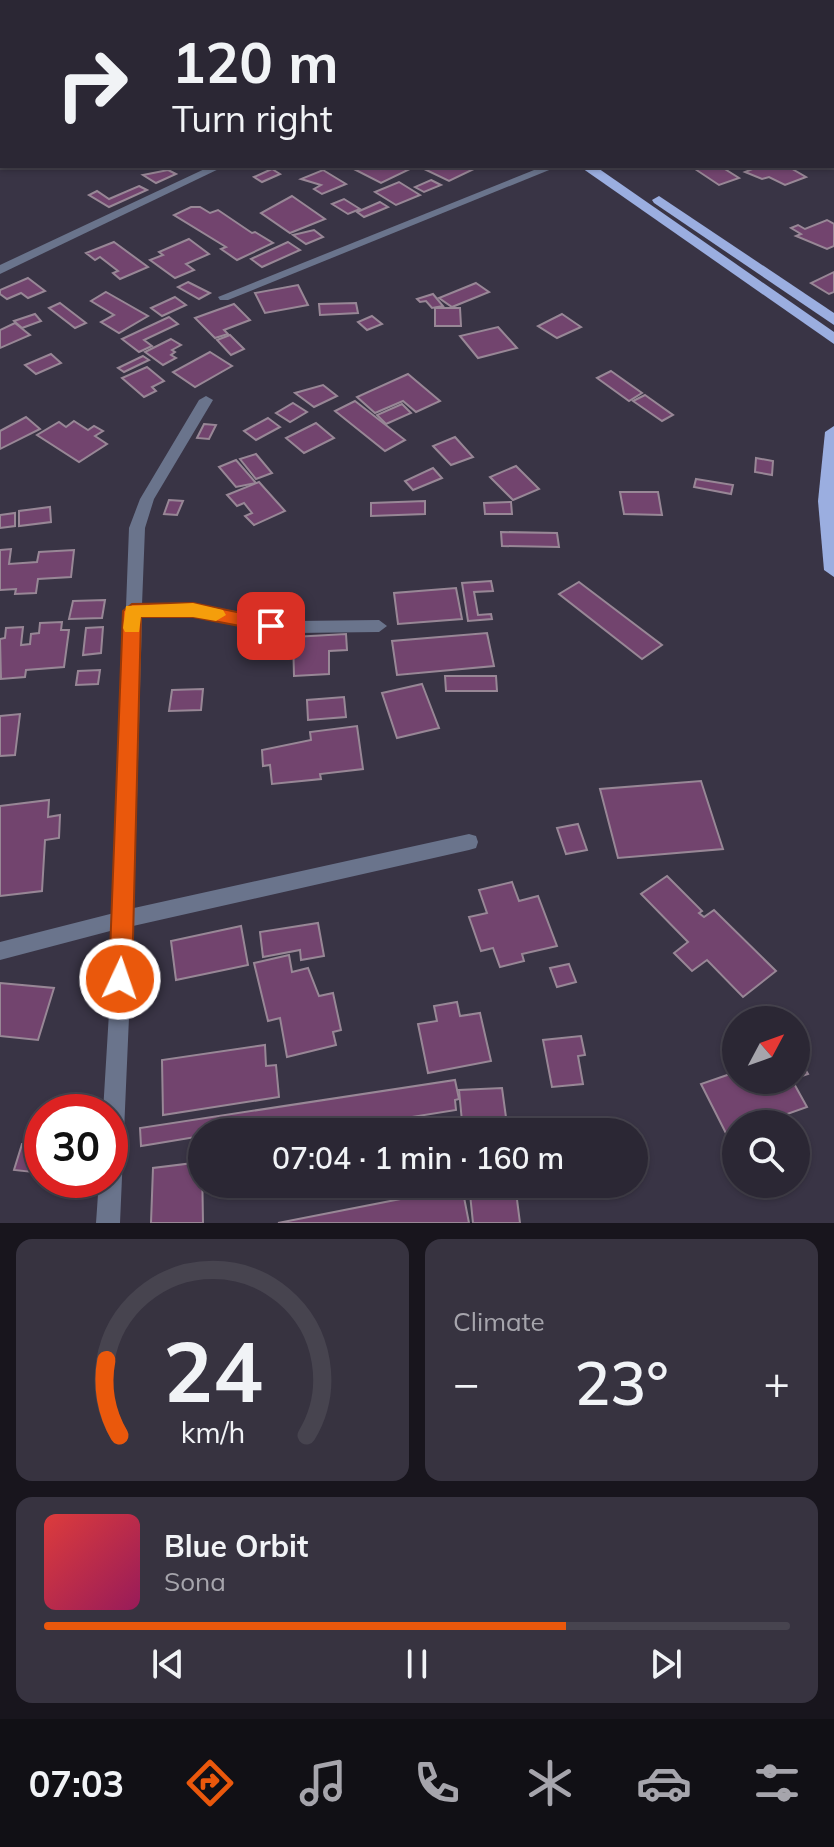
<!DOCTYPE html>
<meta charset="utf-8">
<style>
body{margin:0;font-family:Mulish,sans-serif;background:#373340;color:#f1f3f6;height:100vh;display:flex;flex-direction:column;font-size:30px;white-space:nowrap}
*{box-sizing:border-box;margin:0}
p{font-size:26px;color:#a6a5ac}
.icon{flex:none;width:44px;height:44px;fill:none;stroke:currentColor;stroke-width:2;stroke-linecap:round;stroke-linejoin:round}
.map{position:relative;height:1223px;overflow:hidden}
.panel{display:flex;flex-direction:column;gap:16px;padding:16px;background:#18151d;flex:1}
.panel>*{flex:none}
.guide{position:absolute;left:0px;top:0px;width:834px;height:168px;box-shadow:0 2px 6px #0004,0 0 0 2px #47444f;background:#2b2734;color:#f1f3f6;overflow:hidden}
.needle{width:52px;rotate:49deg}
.buttons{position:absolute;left:722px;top:1006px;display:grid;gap:16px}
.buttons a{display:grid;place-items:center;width:88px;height:88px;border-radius:50%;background:#2b2734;box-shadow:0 2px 6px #0004,0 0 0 2px #47444f;font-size:40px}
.speed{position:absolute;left:24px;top:1094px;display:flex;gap:16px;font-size:40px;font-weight:700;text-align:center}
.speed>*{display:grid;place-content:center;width:104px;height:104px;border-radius:50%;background:#2b2734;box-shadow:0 2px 6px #0004,0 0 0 2px #47444f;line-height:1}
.speed .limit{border:12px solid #d22;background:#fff;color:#111}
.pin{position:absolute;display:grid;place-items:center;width:68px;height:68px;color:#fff;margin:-34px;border-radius:16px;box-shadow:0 4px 12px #0006}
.me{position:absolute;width:88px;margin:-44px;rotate:3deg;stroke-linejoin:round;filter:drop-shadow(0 0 6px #0008)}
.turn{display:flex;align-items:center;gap:28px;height:168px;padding:0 40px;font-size:36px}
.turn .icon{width:104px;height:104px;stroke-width:2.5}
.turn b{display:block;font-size:56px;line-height:68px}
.big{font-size:60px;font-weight:600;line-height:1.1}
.panel .card{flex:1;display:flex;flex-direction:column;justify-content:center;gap:12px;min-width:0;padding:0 28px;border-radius:16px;background:#373340}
.panel .dial{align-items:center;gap:0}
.dial svg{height:208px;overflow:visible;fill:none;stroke:#47444f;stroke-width:7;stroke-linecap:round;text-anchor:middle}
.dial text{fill:#f1f3f6;stroke:none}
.song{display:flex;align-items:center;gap:24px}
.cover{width:96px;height:96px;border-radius:12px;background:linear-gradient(135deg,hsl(0 70% 55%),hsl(330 70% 35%))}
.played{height:8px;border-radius:4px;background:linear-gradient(90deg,#ea580c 70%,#47444f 70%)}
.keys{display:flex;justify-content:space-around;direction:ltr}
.heat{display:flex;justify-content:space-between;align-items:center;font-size:44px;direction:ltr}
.panel .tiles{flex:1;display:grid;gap:16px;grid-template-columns:1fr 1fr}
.card:last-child{grid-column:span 2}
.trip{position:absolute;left:188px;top:1118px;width:460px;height:80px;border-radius:40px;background:#2b2734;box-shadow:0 2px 6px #0004,0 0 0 2px #47444f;font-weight:600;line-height:80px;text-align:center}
.dock{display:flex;height:128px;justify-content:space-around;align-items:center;background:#111015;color:#a6a5ac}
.dock .icon{width:56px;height:56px}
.dock .selected{color:#ea580c}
.dock b{font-size:36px;color:#f1f3f6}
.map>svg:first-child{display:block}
.building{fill:#72446e;stroke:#988796;stroke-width:2}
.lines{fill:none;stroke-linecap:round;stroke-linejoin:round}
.minor{fill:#6a748c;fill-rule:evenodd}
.primary{fill:#9baee0;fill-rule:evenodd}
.route{fill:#ea580c;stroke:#983908;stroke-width:2}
.slow{fill:#f59e0b}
</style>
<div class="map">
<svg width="834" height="1223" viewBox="0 0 834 1223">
<rect width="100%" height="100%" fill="#393445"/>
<g class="building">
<polygon points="348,166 376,166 381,169 384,167 381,166 408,166 412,168 381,183"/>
<polygon points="418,166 453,168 480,166 449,181"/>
<polygon points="720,166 739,178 719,185 692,167"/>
<polygon points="760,166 787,166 806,177 785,185 769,177 762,179 745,172"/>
<polygon points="272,169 280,174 262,182 254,177"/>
<polygon points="168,170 176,174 156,183 143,175"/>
<polygon points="323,170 346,184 322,194 314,189 321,185 301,179"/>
<polygon points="431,180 441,185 424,192 415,187"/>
<polygon points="399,182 420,195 396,205 375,192"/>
<polygon points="139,186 147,190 109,207 89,195 97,191 109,199"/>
<polygon points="292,196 325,219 290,233 261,213"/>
<polygon points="344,199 360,209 348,214 332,204"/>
<polygon points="380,202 388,207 364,217 357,212"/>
<polygon points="191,207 200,207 210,213 218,210 252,233 255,232 273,243 237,260 221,249 226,247 174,215"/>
<polygon points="827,220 834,224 834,246 827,249 796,236 801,234 791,228 798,225 805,229"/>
<polygon points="314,230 323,237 306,244 293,235"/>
<polygon points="189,239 209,254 186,264 194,270 175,278 150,260 163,255 159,252"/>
<polygon points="114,242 148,267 120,279 113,273 118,271 100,257 95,260 86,253"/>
<polygon points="288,242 300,250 262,267 251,259"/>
<polygon points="834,272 834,292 829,294 811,283"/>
<polygon points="28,278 45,291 28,298 21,293 7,299 0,294 0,290"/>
<polygon points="188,282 210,293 199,299 178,287"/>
<polygon points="476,283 489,292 452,307 439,298"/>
<polygon points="298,285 308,305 265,313 255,293"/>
<polygon points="106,292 148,316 119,333 101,322 114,315 91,301"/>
<polygon points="433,294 443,306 432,308 426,301 420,302 417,299"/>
<polygon points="175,297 186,305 162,316 151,308"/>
<polygon points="60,303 86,323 75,328 49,308"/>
<polygon points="356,303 358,313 320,315 319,304"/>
<polygon points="234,304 250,320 224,330 228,334 215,338 195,318"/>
<polygon points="435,308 460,308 461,326 435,326"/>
<polygon points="35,314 41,321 22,328 14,321"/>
<polygon points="562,314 581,327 557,338 538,326"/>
<polygon points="372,316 382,324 367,330 358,322"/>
<polygon points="169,317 178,324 144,340 152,346 139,352 122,339"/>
<polygon points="15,323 30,335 0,348 0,330"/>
<polygon points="498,327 517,348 478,358 460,336"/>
<polygon points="230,335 244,349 231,355 217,340"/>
<polygon points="171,339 181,345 172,350 175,352 171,355 176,358 163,365 145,352"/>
<polygon points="210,352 232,366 195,387 173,372"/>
<polygon points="51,354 61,363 36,374 25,365"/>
<polygon points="143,356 149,360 124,372 118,368"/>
<polygon points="147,367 164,381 152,387 156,391 144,397 122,378"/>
<polygon points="611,371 642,393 629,401 597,378"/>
<polygon points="408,374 440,401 416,412 403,401 375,413 357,397"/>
<polygon points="323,385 337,396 314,407 295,393"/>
<polygon points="645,395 673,415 662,421 633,401"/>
<polygon points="355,401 405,440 385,451 335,411"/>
<polygon points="293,403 307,412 290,422 276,413"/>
<polygon points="402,404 411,413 386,424 377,415"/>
<polygon points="26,417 40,429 0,449 0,431"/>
<polygon points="268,418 280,427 256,440 244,431"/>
<polygon points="74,421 88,430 94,426 103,431 95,436 107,444 79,462 37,435 59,422 66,427"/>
<polygon points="316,423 334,438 304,453 286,438"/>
<polygon points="204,424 216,425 209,439 197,438"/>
<polygon points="455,437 473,457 451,465 433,446"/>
<polygon points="256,454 272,473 256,479 240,459"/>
<polygon points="756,458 773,461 772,475 755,472"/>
<polygon points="236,460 256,483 236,487 219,467"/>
<polygon points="516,466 539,489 513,500 490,477"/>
<polygon points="433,468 442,478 413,490 405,481"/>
<polygon points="696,479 733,485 731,494 694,487"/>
<polygon points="259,482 285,511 254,525 245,516 252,513 244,503 237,506 227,495"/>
<polygon points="620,492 658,492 662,515 624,514"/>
<polygon points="169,500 183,501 177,515 164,514"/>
<polygon points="425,501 425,514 371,516 371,503"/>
<polygon points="511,502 512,514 485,514 484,503"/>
<polygon points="50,507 51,522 19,526 19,511"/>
<polygon points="15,513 15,526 0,528 0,515"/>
<polygon points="501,532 557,533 559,547 502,546"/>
<polygon points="11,549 9,564 37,562 39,552 74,550 71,577 38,579 36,593 15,594 16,589 0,590 0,550"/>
<polygon points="491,581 493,591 474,592 478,615 491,614 492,619 468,621 462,583"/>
<polygon points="579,582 662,645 642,659 559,594"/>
<polygon points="456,588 462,619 398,624 394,593"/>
<polygon points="105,600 102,618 69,619 73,601"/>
<polygon points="62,622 61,630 69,630 64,667 26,670 25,677 1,679 0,639 5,638 6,628 23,627 21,645 30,644 31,634 39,633 40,623"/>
<polygon points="103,627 101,653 83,655 86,628"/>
<polygon points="487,633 494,666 397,675 392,641"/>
<polygon points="346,634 347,650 329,651 329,674 294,676 293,637"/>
<polygon points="100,670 98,684 76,685 78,671"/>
<polygon points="445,676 496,676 497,691 446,691"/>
<polygon points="422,684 439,728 397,738 382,693"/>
<polygon points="203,689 201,710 169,711 172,690"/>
<polygon points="344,697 346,717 308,720 307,700"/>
<polygon points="20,714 15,755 0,756 0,716"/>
<polygon points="357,726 363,769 320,774 321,779 272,784 270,765 263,766 262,750 311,740 310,732"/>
<polygon points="701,781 723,849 618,858 600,789"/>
<polygon points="49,800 48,817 60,815 59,838 45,840 42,891 0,896 0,806"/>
<polygon points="578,824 587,850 566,854 557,828"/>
<polygon points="667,876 702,911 699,913 704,917 714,910 776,971 743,997 707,960 692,971 674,953 688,942 641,894"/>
<polygon points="512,882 519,901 538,896 557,946 522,954 524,961 500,967 493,948 481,951 469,917 487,913 479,890"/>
<polygon points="318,923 324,956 301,960 300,950 263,957 260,932"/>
<polygon points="241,926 248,965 176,980 171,941"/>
<polygon points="289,955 292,972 308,968 319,996 333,993 341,1030 333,1032 336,1045 287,1057 280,1018 268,1021 254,963"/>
<polygon points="569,964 576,982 557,987 550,968"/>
<polygon points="0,983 54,988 38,1040 0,1036"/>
<polygon points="457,1002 460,1016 480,1013 491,1061 428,1073 418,1024 437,1021 434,1006"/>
<polygon points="581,1036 585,1055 578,1056 583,1084 552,1087 543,1040"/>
<polygon points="265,1045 266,1066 276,1065 279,1097 163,1115 162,1060"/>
<polygon points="796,1054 808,1074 796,1078"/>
<polygon points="736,1072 736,1080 792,1080 807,1107 787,1114 792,1124 736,1124 735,1151 701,1084"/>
<polygon points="455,1080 459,1099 455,1100 456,1110 318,1132 202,1132 202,1136 141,1146 140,1128"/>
<polygon points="502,1088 508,1132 463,1132 459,1090"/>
<polygon points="22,1144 42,1146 42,1173 14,1170"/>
<polygon points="202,1162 203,1223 151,1223 153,1168"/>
<polygon points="469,1184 515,1184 520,1223 473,1223"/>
<polygon points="462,1187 469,1223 278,1223"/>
</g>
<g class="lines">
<g class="minor">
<rect x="832" y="7" width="2" height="6"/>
<polygon points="0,96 2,96 0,103"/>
<polygon points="211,166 225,166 0,274 0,265"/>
<polygon points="544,166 559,166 228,300 220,300 218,297"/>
<polygon points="206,396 213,400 154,499 145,528 142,605 193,604 295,621 379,620 387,626 379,632 295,633 193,616 142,617 134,908 469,834 476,836 478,842 476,848 469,850 133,926 120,1223 96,1223 99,1180 110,1180 110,1112 103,1112 114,930 0,960 0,942 114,913 126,615 124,611 126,607 129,528 140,499 199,400"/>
</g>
<g class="primary">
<polygon points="333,0 346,0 348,2 335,2"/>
<polygon points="353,0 366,0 368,2 355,2"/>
<polygon points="579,166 595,166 834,332 834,344"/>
<polygon points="659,196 834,313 834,325 654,203 652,200"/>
<polygon points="834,426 834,577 824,570 818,501 825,432"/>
</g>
</g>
<polygon class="route" points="193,603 271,619 280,626 271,632 193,617 141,617 132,979 129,987 120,990 112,987 109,979 123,611 132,604"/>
<polygon class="slow" points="193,603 223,610 226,615 216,621 193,617 141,617 139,632 125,632 123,628 126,606"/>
</svg>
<div class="buttons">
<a><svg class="needle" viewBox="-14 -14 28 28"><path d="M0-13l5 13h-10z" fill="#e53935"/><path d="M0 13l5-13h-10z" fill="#a6a5ac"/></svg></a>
<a><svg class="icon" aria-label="search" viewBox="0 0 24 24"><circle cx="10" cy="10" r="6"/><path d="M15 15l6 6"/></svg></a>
</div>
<div class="speed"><div class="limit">30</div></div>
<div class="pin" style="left:271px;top:626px;background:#d93025"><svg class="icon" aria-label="arrive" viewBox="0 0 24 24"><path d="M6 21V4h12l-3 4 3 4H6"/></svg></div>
<svg class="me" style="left:120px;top:979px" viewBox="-20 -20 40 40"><circle r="17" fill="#ea580c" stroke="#fff" stroke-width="3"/><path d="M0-11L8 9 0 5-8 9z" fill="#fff"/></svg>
<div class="trip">07:04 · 1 min · 160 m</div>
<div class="guide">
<div class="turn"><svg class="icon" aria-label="right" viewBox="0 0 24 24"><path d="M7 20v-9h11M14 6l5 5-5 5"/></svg><div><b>120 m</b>Turn right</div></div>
</div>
</div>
<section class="panel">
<div class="tiles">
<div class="card dial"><svg viewBox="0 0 100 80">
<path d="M14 69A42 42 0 1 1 86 69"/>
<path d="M14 69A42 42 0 0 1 9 40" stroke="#ea580c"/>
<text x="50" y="56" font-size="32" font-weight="700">24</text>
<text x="50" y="72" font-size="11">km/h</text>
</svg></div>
<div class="card"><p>Climate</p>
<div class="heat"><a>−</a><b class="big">23°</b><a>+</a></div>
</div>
<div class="card">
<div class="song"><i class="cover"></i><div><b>Blue Orbit</b><p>Sona</p></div></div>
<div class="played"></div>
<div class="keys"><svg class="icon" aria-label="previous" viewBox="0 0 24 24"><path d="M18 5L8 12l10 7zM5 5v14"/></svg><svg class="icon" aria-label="pause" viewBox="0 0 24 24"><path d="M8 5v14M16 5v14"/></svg><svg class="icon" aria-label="next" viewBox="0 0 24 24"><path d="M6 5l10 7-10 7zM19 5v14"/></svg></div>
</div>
</div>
</section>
<nav class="dock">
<b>07:03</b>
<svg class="icon selected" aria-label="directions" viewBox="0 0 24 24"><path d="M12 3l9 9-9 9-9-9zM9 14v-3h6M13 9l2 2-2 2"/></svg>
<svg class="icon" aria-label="music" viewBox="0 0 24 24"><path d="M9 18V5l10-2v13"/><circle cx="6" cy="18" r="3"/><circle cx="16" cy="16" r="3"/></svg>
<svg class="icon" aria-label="phone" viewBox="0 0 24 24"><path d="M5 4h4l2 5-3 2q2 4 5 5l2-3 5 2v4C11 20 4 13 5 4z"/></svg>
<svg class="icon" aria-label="climate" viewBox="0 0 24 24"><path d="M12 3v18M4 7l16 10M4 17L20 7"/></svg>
<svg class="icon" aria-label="car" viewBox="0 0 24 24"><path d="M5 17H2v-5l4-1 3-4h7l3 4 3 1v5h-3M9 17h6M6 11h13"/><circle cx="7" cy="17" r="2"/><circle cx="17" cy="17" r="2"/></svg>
<svg class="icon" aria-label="filters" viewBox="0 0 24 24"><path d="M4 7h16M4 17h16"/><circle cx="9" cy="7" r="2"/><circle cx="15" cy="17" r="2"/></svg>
</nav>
